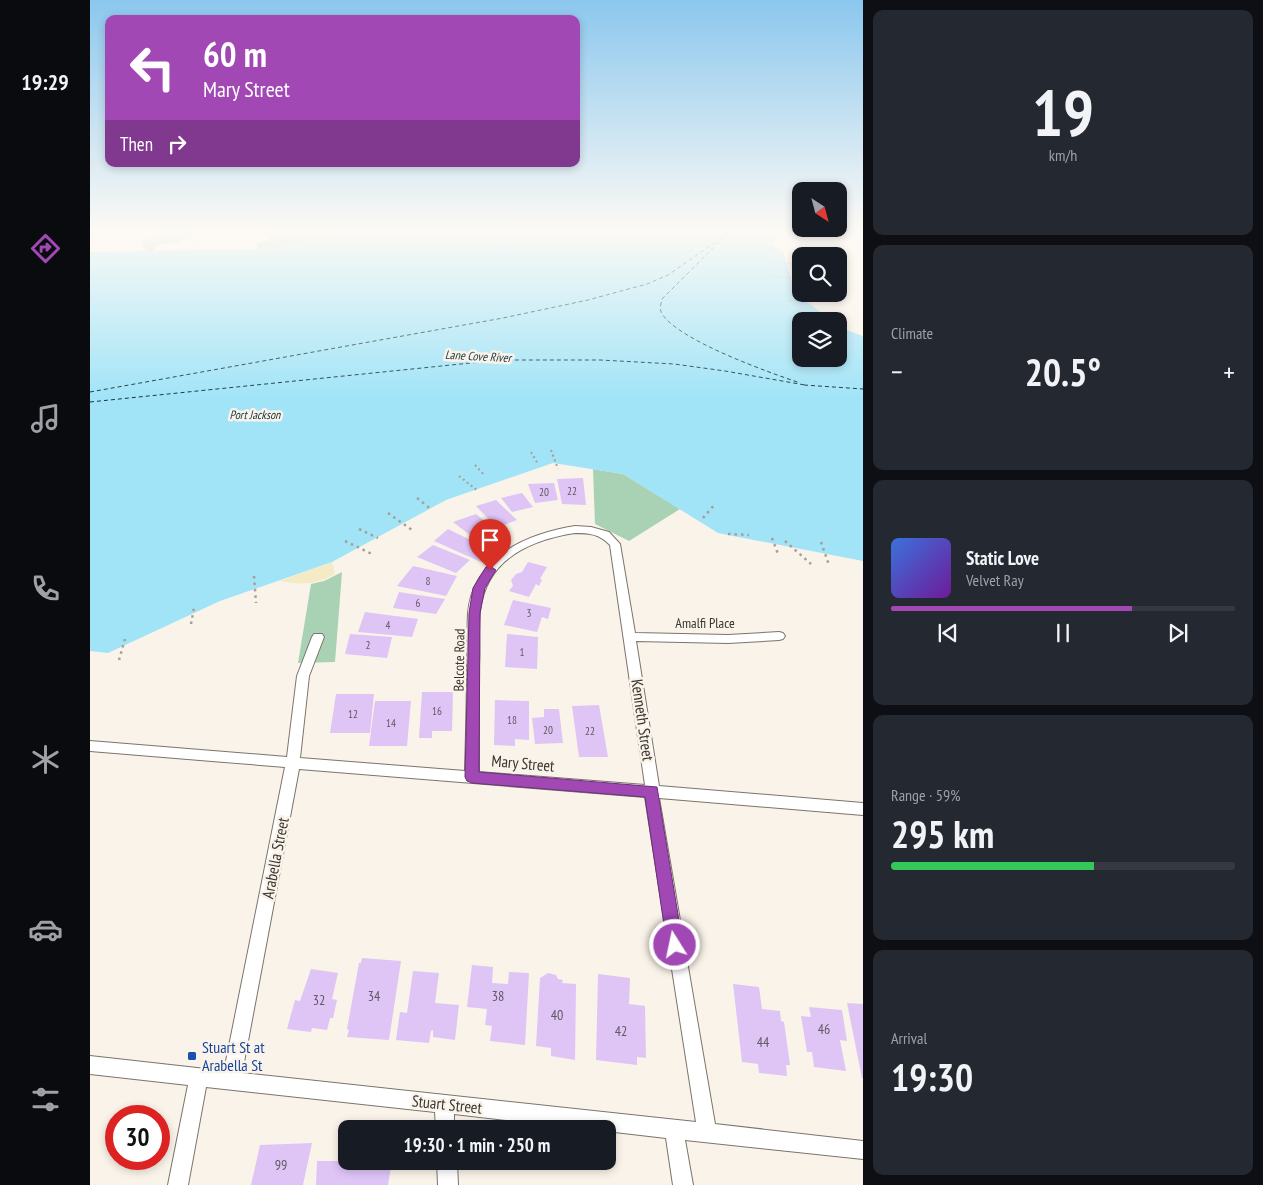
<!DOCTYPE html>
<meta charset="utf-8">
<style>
body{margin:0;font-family:"PT Sans Narrow",sans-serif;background:#242831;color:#f1f3f6;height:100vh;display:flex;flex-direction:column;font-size:19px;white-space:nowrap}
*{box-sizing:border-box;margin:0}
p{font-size:16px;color:#9ea1a6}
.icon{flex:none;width:28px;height:28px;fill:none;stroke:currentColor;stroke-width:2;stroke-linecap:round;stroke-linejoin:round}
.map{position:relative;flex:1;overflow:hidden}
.details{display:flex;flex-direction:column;gap:10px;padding:10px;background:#0d0f14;width:400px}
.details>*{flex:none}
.top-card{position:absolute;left:15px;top:15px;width:475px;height:152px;border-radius:10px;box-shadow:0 2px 8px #0003;background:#a248b4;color:#fff;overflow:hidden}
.needle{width:32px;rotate:144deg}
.tools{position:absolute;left:702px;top:182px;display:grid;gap:10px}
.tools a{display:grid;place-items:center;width:55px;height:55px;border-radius:10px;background:#171b24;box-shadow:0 2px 8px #0003;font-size:25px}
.speed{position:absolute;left:15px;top:1105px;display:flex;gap:10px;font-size:25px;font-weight:700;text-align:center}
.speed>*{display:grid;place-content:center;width:65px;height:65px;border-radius:50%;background:#171b24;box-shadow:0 2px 8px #0003;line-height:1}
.speed .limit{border:8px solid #d22;background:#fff;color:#111}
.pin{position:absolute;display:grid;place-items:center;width:42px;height:42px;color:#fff;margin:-51px -21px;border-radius:50% 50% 50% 0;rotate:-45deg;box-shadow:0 0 5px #0007}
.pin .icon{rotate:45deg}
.me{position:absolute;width:55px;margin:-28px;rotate:350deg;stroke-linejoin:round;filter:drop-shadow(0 0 4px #0008)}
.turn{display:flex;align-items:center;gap:18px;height:105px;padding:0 15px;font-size:22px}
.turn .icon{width:65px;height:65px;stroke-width:2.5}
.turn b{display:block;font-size:35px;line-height:42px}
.then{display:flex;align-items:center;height:48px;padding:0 15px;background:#0003;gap:10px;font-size:19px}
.big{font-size:38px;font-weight:700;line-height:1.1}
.details .tile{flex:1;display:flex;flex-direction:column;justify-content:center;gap:8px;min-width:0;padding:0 18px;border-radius:10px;background:#242831}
.details .dial{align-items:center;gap:0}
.dial b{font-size:65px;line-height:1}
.song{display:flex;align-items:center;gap:15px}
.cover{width:60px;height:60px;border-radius:8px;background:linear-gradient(135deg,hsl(220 70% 55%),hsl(280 70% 35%))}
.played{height:5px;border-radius:2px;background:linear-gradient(90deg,#a248b4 70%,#363941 70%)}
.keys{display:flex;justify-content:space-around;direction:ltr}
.heat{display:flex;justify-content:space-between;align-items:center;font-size:28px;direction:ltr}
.charge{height:8px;border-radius:4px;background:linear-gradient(90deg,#34c759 59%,#363941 0)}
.trip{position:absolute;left:248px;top:1120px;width:278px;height:50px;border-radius:10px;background:#171b24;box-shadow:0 2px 8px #0003;font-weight:700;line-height:50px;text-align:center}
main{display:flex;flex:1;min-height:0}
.menu{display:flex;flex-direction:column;width:90px;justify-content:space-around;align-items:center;background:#090b0e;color:#9ea1a6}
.menu .icon{width:35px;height:35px}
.menu .active{color:#a248b4}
.menu b{font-size:22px;color:#f1f3f6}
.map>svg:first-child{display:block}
.green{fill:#a8d2b3}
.sand{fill:#f4eac5}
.water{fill:#a1e4f8}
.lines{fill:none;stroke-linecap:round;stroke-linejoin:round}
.ferry{stroke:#173740;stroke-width:1;stroke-dasharray:4 3;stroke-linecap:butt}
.building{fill:#dec5f6}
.street-casing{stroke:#7a746b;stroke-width:2}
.path-far2{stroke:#a59f98;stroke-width:1;stroke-dasharray:1 2.5;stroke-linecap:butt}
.path-far1{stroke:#a59f98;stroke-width:2;stroke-dasharray:2 3;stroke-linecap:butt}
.path{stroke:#a59f98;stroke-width:2.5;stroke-dasharray:2.5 4;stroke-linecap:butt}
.street{fill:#fff;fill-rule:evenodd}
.route{fill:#a248b4;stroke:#692f75}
.transit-dot{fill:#1a4fb4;stroke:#faf3e9;stroke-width:2}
.labels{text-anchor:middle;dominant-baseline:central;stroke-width:5;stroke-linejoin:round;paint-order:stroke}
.number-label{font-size:11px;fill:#625962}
.far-water-label{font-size:12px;font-style:italic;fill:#173740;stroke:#faf3e9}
.street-label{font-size:14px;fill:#383531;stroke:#faf3e9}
.near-number-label{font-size:14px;fill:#625962}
.near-street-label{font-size:16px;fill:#383531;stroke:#faf3e9}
.near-transit-label{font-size:16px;fill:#164399;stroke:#faf3e9;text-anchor:start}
</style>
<main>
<nav class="menu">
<b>19:29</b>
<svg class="icon active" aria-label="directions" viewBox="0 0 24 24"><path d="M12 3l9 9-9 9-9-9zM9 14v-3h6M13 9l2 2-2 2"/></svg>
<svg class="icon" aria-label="music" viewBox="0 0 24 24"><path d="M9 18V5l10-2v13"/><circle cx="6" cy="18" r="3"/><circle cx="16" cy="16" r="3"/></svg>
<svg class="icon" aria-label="phone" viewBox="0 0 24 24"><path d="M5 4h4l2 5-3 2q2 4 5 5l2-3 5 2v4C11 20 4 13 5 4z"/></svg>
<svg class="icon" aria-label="climate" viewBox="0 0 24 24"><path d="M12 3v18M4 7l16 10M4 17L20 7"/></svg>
<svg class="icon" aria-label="car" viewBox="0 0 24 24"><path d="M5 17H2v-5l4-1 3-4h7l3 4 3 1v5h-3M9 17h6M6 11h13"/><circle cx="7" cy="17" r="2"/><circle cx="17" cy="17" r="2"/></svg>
<svg class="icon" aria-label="filters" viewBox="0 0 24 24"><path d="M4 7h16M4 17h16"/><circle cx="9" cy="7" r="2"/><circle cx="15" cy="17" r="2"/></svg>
</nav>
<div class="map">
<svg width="773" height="1185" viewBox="0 0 773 1185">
<rect width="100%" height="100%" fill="#faf3e9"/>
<g class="green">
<polygon points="79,232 108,232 88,242 67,245 64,251 58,251 52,245 53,240"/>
<polygon points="173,232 261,232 191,246 167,249 168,246 166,243 179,240"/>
<polygon points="503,469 533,474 590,509 539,541 505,524"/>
<polygon points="252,572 245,662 208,663 221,584 234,581"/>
</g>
<path class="sand" d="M 242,562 L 245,574 C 227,585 211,585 190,581 Z"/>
<polygon class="water" points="261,232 687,232 682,245 693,252 701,279 716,301 738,318 746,321 711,321 711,359 749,359 749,323 754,329 773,336 773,561 628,533 533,474 463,463 356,500 242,562 130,601 18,653 0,651 0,252 167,249 191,246"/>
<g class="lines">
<g class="ferry">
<path d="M 634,237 L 572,299 C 571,304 569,309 572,314 C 590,341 678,372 710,383"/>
<polyline points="714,385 773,389"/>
<polyline points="0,392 413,318 498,300 557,284 578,275 637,234"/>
<polyline points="0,402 410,360 510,360 584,364 635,371 715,385"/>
</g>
</g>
<g class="building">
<polygon points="493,478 496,505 472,504 467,479"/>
<polygon points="464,483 468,500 445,503 438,484"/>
<polygon points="432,493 443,507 422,512 411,498"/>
<polygon points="406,500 427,520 407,528 386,506"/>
<polygon points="386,514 408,532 400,536 404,539 397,542 385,539 363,522"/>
<polygon points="358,529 395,547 392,552 400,554 391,562 344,541"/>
<polygon points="343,545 380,560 366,573 327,557"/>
<polygon points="438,562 457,567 450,579 452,580 449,586 446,584 439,597 419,591 423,586 421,580 426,574 432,572"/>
<polygon points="323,566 367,576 356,596 307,586"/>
<polygon points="309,592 355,599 346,614 303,608"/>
<polygon points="423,600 461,608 458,619 452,617 447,632 414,625"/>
<polygon points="275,612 328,619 322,637 268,632"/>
<polygon points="260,634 302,637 297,658 255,654"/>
<polygon points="417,634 448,637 447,669 415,667"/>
<polygon points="332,692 363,692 362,731 342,731 342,738 329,738"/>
<polygon points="246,694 284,694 280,733 240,733"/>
<polygon points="405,700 439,701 439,740 425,739 425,746 404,745"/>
<polygon points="285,701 321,701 317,746 279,746"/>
<polygon points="509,705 518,757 489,757 482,706"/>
<polygon points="454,709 469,709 473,743 445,744 442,718 454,717"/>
<polygon points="272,958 311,961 299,1040 257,1037 259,1030 257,1029 269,963 271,963"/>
<polygon points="382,965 403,967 402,983 418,984 419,972 439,973 435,1045 400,1041 402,1026 395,1025 397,1009 377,1007"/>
<polygon points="221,969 248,973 242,999 247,1000 243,1018 240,1018 237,1030 222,1028 221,1032 197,1029 205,1000 210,1001"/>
<polygon points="323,971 349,973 345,1003 369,1005 365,1040 343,1037 343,1030 341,1031 339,1043 306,1040 310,1012 317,1013"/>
<polygon points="458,973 466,975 468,979 473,980 472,983 486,984 485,1060 461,1056 461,1048 446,1046 450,978"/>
<polygon points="508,974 540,978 539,1004 555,1006 556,1058 547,1057 547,1065 506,1060"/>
<polygon points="643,984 669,987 672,1009 690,1011 691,1021 694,1022 700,1065 696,1065 697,1076 669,1073 668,1064 652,1062"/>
<polygon points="757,1003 773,1004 773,1078 772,1078"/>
<polygon points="719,1007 752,1010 757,1041 750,1040 756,1071 724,1067 722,1052 717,1052 711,1016 721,1017"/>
<polygon points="222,1143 213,1185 161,1185 170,1145"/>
<polygon points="227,1161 302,1161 298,1185 226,1185"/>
</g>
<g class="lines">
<g class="street-casing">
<g id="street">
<path d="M 485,526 L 501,527 L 519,532 L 530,544 L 545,633 L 638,635 L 689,632 L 693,633 L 695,636 L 693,639 L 689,640 L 638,643 L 546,641 L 569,786 L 773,803 L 773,815 L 569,798 L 625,1124 L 773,1141 L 773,1159 L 595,1140 L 603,1185 L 583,1185 L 576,1138 L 516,1131 L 516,1129 L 495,1129 L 364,1114 L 364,1129 L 346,1129 L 345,1112 L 116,1087 L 98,1185 L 78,1185 L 98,1085 L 0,1074 L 0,1056 L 134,1071 L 195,767 L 0,751 L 0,741 L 197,757 L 207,676 L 222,637 L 224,634 L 232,634 L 234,637 L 219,676 L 210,758 L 375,771 C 376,735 377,699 377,663 C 378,647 377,630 378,613 C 383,557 436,534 485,526 ZM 485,533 C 500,533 509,534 520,545 L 555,785 L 389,772 C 389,736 389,701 389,665 C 390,647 388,629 390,611 C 396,560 439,540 485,533 ZM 209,769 L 555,797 L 606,1122 L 152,1073 Z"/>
<polygon points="347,1161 367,1161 368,1185 348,1185"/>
</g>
</g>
<g class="path-far2">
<polyline points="173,232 182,241 175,247"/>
<polyline points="637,234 641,232"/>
<polyline points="178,237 196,237 210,232"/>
<polyline points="100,249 113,243"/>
<polyline points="54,250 54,253"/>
<polyline points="674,250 697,249"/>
<polyline points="127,252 137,246"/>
<polyline points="681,257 698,258"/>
<polyline points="680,262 704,264"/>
<polyline points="675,276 710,278"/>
<polyline points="698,301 723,299"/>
</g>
<g class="path-far1">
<polyline points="461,450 468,469"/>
<polyline points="441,452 448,464"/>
<polyline points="385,465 395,476"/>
<polyline points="369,476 388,491"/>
</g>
<g class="path">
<polyline points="327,498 342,510"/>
<polyline points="298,513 322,530"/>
<polyline points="613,518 625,504"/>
<polyline points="269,529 288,538"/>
<polyline points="638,534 659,535"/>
<polyline points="682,538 688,554"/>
<polyline points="255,541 282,554"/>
<polyline points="695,541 721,564"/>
<polyline points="731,542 739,565"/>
<polyline points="164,576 166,603"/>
<polyline points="101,624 104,608"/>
<polyline points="29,660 35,639"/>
</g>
<use href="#street" class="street"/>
</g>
<linearGradient id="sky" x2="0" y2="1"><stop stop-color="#8bc7ee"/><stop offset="0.58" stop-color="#fdfaf5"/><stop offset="1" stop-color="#fdfaf5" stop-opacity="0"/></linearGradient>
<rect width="773" height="398" fill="url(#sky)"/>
<polygon class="route" points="400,566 406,570 395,588 390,613 389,772 567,787 593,945 591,951 585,953 579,951 577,945 555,797 382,783 377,781 375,777 379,613 383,588 396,567"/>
<rect class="transit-dot" x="97" y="1051" width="10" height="10" rx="2.5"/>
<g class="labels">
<g class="number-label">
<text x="482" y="491">22</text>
<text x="454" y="492">20</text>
<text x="338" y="581">8</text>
<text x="328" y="603">6</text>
<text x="439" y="613">3</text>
<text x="298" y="625">4</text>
<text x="278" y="645">2</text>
<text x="432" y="652">1</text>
<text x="347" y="711">16</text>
<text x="263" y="714">12</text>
<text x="422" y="720">18</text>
<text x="301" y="723">14</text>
<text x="458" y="730">20</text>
<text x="500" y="731">22</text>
</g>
<g class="far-water-label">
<text transform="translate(388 356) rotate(3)">Lane Cove River</text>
<text x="165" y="414">Port Jackson</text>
</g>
<g class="street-label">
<text x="615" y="623">Amalfi Place</text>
<text transform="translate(369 660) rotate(-89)">Belcote Road</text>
</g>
<g class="near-number-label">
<text x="284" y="996">34</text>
<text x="408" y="996">38</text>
<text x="229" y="1000">32</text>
<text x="467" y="1015">40</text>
<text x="734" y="1029">46</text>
<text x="531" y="1031">42</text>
<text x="673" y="1042">44</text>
<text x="191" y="1165">99</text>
</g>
<g class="near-street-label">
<text transform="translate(553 720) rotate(82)">Kenneth Street</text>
<text transform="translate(433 763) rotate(5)">Mary Street</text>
<text transform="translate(185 858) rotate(-79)">Arabella Street</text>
<text transform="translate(357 1104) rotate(6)">Stuart Street</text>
</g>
<g class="near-transit-label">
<text x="112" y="1047">Stuart St at<tspan x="112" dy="18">Arabella St</tspan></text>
</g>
</g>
</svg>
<div class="tools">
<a><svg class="needle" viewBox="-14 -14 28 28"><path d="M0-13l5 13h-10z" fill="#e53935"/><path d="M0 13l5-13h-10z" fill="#9ea1a6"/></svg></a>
<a><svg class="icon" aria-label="search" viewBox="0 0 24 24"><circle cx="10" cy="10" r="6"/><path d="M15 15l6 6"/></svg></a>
<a><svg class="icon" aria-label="layers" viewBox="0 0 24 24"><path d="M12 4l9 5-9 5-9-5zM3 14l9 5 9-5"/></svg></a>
</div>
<div class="speed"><div class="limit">30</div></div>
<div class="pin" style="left:400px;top:570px;background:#d93025"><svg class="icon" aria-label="arrive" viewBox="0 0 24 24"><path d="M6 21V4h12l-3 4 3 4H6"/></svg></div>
<svg class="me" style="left:585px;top:945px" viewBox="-20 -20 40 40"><circle r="17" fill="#a248b4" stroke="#fff" stroke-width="3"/><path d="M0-11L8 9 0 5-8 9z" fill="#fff"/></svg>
<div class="trip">19:30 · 1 min · 250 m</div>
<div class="top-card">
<div class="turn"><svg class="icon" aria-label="left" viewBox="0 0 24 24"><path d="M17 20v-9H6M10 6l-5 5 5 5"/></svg><div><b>60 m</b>Mary Street</div></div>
<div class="then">Then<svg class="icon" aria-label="right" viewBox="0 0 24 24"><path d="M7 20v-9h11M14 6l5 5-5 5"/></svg></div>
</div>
</div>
<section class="details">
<div class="tile dial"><b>19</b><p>km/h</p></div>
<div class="tile"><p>Climate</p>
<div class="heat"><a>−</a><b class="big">20.5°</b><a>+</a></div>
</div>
<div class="tile">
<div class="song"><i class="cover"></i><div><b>Static Love</b><p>Velvet Ray</p></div></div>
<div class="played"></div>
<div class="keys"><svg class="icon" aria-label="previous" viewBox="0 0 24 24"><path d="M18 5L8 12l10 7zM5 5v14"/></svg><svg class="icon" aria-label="pause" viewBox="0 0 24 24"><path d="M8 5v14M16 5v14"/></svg><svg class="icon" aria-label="next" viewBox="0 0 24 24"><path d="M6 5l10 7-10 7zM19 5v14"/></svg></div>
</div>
<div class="tile"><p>Range · 59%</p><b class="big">295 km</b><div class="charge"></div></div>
<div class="tile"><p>Arrival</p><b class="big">19:30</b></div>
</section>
</main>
